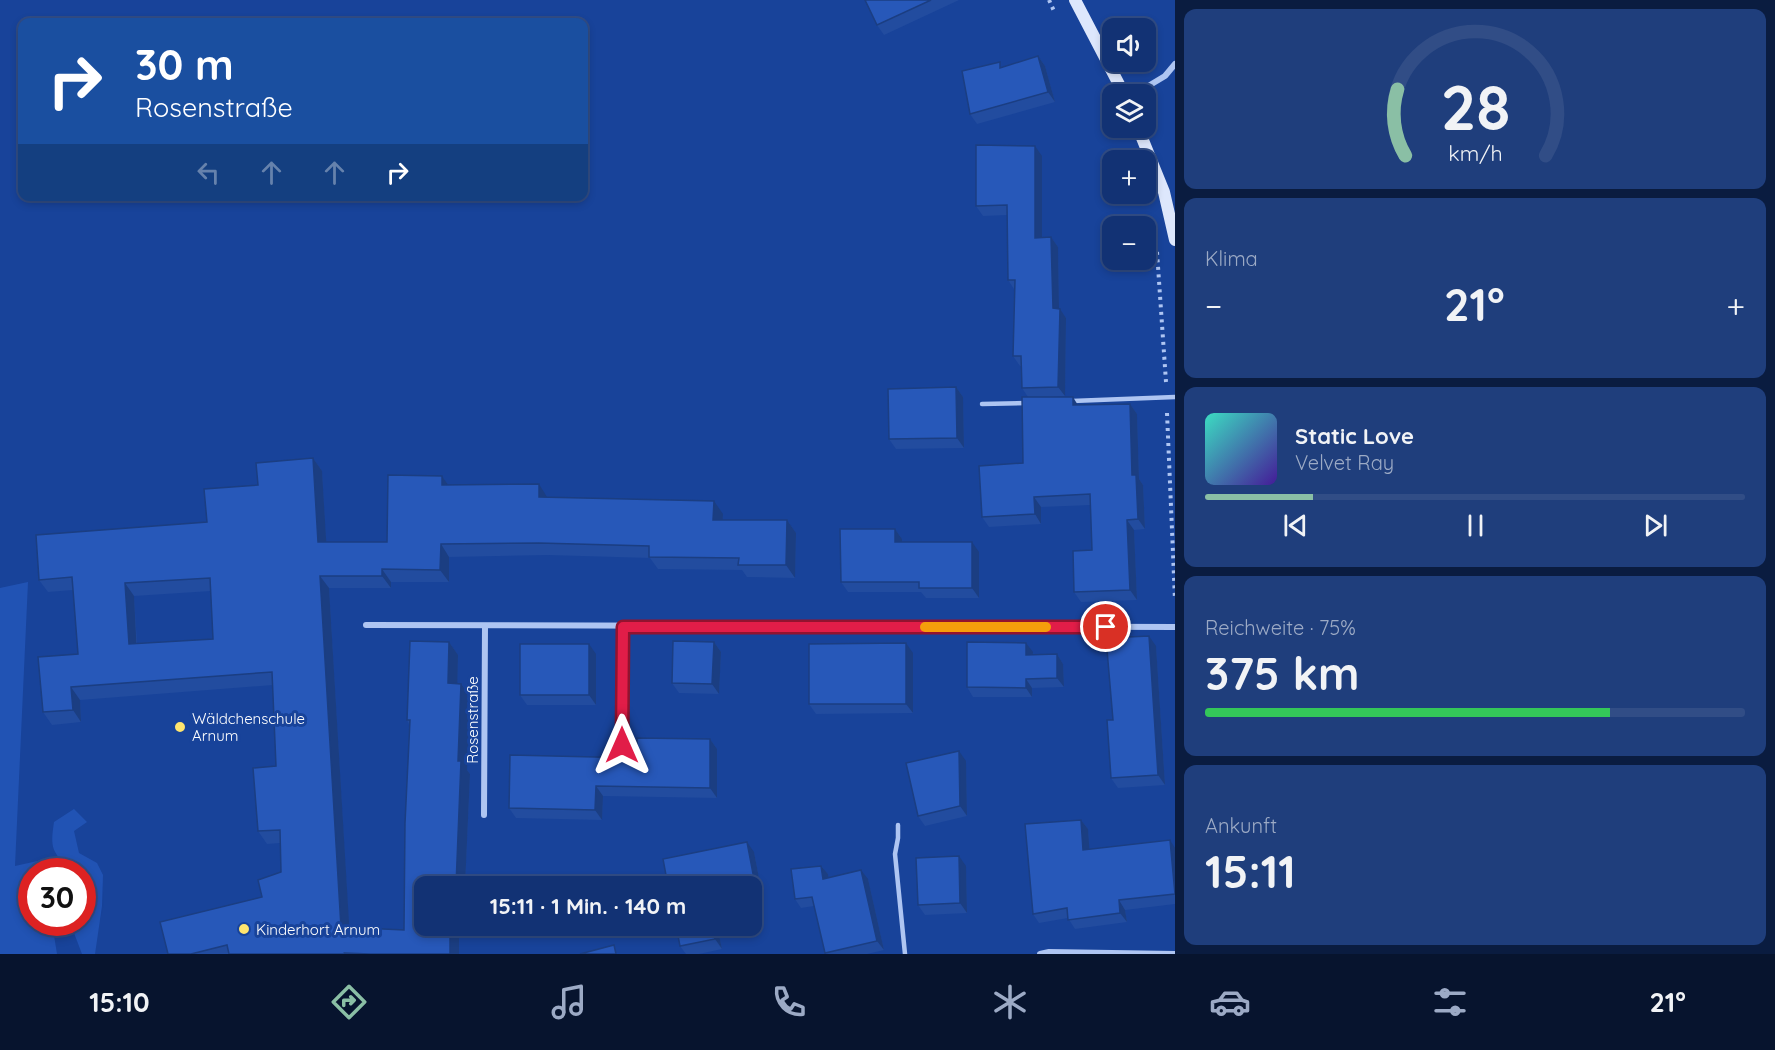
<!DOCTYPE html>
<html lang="de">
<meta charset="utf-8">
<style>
body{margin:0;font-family:Quicksand,sans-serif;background:#1f3e7c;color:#f1f3f6;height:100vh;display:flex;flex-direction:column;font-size:22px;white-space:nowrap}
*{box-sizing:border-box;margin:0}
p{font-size:20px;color:#9caac5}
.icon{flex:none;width:33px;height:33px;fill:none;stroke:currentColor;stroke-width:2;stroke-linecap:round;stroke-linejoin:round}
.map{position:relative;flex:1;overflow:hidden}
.panel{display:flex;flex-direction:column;gap:9px;padding:9px;background:#0a1c40;width:600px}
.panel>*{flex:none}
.hud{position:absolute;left:18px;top:18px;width:570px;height:183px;border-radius:12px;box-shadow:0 3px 9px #0003,0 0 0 2px #314d86;background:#1a4fa0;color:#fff;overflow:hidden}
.tools{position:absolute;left:1102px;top:18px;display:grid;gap:12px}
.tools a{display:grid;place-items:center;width:54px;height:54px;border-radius:12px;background:#123274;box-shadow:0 3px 9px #0003,0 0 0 2px #314d86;font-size:30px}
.speed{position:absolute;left:18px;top:858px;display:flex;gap:12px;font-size:30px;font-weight:700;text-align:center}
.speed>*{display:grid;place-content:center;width:78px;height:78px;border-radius:50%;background:#123274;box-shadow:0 3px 9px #0003,0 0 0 2px #314d86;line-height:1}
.speed .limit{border:9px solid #d22;background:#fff;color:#111}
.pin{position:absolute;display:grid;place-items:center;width:51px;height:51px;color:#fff;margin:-26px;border:3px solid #fff;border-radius:50%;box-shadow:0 2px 6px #0007}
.me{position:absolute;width:66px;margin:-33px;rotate:0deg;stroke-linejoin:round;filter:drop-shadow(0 0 4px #0008)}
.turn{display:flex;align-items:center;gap:21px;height:126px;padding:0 18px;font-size:27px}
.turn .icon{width:78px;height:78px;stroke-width:2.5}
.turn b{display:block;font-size:42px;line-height:51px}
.lanes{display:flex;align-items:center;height:57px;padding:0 18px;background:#0003;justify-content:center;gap:30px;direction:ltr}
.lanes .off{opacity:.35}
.big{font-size:45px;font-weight:700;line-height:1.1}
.panel .card{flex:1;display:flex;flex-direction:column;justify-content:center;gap:9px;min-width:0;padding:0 21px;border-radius:12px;background:#1f3e7c}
.panel .dial{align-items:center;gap:0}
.dial svg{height:156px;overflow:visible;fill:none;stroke:#314d86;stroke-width:7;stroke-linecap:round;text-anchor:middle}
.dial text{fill:#f1f3f6;stroke:none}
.song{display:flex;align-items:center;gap:18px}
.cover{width:72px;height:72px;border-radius:9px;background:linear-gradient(135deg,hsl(170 70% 55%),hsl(260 70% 35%))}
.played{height:6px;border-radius:3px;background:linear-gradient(90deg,#8abfa5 20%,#314d86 20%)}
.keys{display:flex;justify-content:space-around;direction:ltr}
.heat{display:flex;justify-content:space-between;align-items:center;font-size:33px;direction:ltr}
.charge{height:9px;border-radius:4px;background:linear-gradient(90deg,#34c759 75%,#314d86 0)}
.trip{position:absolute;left:414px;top:876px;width:348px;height:60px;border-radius:12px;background:#123274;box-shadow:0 3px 9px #0003,0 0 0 2px #314d86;font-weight:700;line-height:60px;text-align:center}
.dock{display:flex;height:96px;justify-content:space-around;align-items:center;background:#07142e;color:#9caac5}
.dock .icon{width:42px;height:42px}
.dock .current{color:#8abfa5}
.dock b{font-size:27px;color:#f1f3f6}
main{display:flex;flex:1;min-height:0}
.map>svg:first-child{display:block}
.green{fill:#2153b4}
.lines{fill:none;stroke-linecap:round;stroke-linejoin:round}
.path{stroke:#aec5f2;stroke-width:4;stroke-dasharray:3 4.5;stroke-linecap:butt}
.lane{stroke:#aec5f2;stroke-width:4.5}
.street{stroke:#aec5f2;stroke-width:6}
.secondary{stroke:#dde7fc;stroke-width:12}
.wall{fill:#224c9f;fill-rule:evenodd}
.shaded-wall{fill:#1b3e82}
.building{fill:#2758b9;stroke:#1b3e82;stroke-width:1.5;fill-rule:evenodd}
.route-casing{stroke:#92132f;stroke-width:15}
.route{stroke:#e11d48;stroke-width:10}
.slow{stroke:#f59e0b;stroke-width:10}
.poi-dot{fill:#ffe56f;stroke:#18439a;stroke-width:2}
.labels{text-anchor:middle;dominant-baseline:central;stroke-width:6;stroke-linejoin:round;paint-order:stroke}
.poi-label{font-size:15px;fill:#fff;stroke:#18439a;text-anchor:start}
.street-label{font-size:15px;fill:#fff;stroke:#18439a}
</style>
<main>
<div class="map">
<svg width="1175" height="954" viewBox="0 0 1175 954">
<rect width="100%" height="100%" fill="#18439a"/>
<g class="green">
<polygon points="28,582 15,866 42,860 44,871 32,872 32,922 52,923 57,954 0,954 0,588"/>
<path d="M 74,809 L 87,822 L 74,831 L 79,853 L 97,863 L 103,875 L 102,906 L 95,954 L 82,954 L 74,933 L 77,923 L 82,922 L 82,872 L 71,871 C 52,851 50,849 54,822 Z"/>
</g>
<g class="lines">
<g class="path">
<polyline points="1049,0 1054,11"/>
<polyline points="1106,107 1113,123"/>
<polyline points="1157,252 1166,382"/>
<polyline points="1167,413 1175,600"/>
</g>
<g class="lane">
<polyline points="1072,401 1175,397"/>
<polyline points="982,404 1027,403"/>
<polyline points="898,825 898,838 895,854 905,954"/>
</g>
<g class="street">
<polyline points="1135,94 1165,76 1175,64"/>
<polyline points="366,625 1175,627"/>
<polyline points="622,745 623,627"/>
<polyline points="484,815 485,626"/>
<polyline points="1040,954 1049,952 1175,954"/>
</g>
<g class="secondary">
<polyline points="1075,0 1124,94"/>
<polyline points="1138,128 1164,192 1175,240"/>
</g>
</g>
<g class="wall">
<polygon points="865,0 959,0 884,35 877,25"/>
<polygon points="1038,56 1045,66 1055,102 977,124 970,114 1003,67"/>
<polygon points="1042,156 1042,238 1051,237 1058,247 1059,309 1066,318 1065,396 1051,397 1078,404 1130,404 1137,414 1139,479 1143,485 1145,529 1134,530 1137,600 1081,602 1074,592 1092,550 1091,505 1041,507 1041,524 989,527 982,517 1023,463 1028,397 1022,388 1021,366 1020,366 1013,356 1014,289 1008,280 1007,215 983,216 976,206"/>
<polygon points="956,387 963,397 964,448 896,449 889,439"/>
<path d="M 313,458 L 322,471 L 326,542 L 387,542 L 442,476 L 448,485 L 547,497 L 723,514 L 722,520 L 787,520 L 796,533 L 795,578 L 747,577 L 742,570 L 658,569 L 650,558 L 548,555 L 449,557 L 449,582 L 391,582 L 391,588 L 329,588 L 349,927 L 404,930 L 409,724 L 407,720 L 449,642 L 458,655 L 457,684 L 470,696 L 467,770 L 470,774 L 465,886 L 424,886 L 459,926 L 459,954 L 168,954 L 262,897 L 281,872 L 280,843 L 267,844 L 258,831 L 276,766 L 273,685 L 80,700 L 81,722 L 52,725 L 43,712 L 78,654 L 73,590 L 48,592 L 39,580 L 207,522 L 258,485 ZM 211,591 L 213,639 L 137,643 L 134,596 Z"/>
<polygon points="895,529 902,539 902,542 979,552 979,598 926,598 921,592 848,592 841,582"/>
<polygon points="714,642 721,652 719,694 679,693 672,683"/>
<polygon points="1156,646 1165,785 1118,788 1111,778"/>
<polygon points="1033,652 1033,655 1057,654 1063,664 1064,687 1032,688 1032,697 973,697 967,687"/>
<polygon points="913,653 913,713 816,714 809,704"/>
<polygon points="596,654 596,705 527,705 520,695"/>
<polygon points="710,739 717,749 717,798 603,796 602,820 516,818 509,808 637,758"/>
<polygon points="966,761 967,816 925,826 918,816"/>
<polygon points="1081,820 1088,829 1089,849 1175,848 1175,904 1125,910 1127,922 1075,929 1068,918 1039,923 1033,914"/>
<polygon points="754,852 762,894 752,896 752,886 668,886"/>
<polygon points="821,866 828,874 828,877 868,879 884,950 867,954 826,954 814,906 801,908 795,899"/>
<polygon points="966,866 967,913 925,915 918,905"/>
<polygon points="676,926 717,926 722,949 699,954 686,954 680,946"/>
</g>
<g class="shaded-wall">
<polygon points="1038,56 1045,66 1055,102 1048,92"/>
<polygon points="1035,146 1042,156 1042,248 1035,238"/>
<polygon points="1051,237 1058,247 1059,310 1060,309 1066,318 1065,396 1058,387 1053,308"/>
<polygon points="956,387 963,397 964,448 957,438"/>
<polygon points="1073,397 1079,407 1073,405"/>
<polygon points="1130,404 1137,414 1139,479 1143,485 1145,529 1138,519 1132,475"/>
<polygon points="313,458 322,471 327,555 318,542"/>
<polygon points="442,476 451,489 442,485"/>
<polygon points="539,484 547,497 548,510 539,497"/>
<polygon points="1034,497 1041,507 1041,524 1035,514"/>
<polygon points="714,501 723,514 722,532 713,520"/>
<polygon points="787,520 796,533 795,578 786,565"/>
<polygon points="1127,520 1134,530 1137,600 1130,590"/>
<polygon points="895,529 902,539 902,552 895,542"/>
<polygon points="972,542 979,552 979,598 972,588"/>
<polygon points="441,544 449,557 449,582 440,570"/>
<polygon points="382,569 391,582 391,588 382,576"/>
<polygon points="320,576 329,588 350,939 341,927"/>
<polygon points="125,583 134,596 137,656 129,644"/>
<polygon points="1149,636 1156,646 1165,785 1158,775"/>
<polygon points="449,642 458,655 457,696 448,683"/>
<polygon points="714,642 721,652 719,694 712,684"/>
<polygon points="906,643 913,653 913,713 906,704"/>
<polygon points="1026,643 1033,652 1032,664 1026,655"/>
<polygon points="589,644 596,654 596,705 589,695"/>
<polygon points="1057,654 1063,664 1064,687 1057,678"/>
<polygon points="1026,679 1032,688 1032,697 1026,688"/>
<polygon points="461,684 470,696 467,770 470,774 465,886 456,886 458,761"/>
<polygon points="71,687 80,700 81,722 73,710"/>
<polygon points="710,739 717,749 717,798 710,788"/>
<polygon points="959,751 966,761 967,816 960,806"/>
<polygon points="596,786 603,796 602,820 595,810"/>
<polygon points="1081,820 1088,829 1090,859 1083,850"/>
<polygon points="1170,840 1175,848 1175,889"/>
<polygon points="747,842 754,852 762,894 755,884"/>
<polygon points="959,856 966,866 967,913 960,903"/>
<polygon points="821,866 828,874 829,888 823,879"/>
<polygon points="861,870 868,879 884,950 877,941"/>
<polygon points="1119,900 1125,910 1127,922 1120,913"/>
<rect x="450" y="926" width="9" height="28"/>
<polygon points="712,926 717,926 722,949 715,939"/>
</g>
<g class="building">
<polygon points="865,0 931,0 877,25"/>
<polygon points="1038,56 1048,92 970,114 962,71 1000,62 1000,68"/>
<polygon points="976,145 1035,146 1035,238 1051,237 1053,308 1060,309 1058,387 1022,388 1021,356 1013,356 1015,280 1008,280 1007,205 976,206"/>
<polygon points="956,387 957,438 889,439 888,389"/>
<polygon points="1022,397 1073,397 1073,405 1130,404 1132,475 1136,475 1138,519 1127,520 1130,590 1074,592 1073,551 1092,550 1090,494 1034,497 1035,514 982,517 979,466 1023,463"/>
<path d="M 313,458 L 318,542 L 387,542 L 388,475 L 442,476 L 442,485 L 539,484 L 539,497 L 714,501 L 713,520 L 787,520 L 786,565 L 738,565 L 739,558 L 649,557 L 649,546 L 539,543 L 441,544 L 440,570 L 382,569 L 382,576 L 320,576 L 341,927 L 404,930 L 405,823 L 410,720 L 407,720 L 410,641 L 449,642 L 448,683 L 461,684 L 458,761 L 461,761 L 456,886 L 424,886 L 424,926 L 450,926 L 450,954 L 370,954 L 345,953 L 346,954 L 229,954 L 227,945 L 191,954 L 168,954 L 160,922 L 262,897 L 258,880 L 281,872 L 280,830 L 258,831 L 253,768 L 276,766 L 272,672 L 71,687 L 73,710 L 43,712 L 38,657 L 78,654 L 72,577 L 39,580 L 36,535 L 207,522 L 204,489 L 258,485 L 256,463 ZM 210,578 L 213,639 L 129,644 L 125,583 Z"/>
<polygon points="840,529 895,529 895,542 972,542 972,588 919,588 919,582 841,582"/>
<polygon points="1149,636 1158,775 1111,778 1107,720 1113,720 1106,638"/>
<polygon points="673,641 714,642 712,684 672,683"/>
<polygon points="967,642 1026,643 1026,655 1057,654 1057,678 1026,679 1026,688 967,687"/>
<polygon points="906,643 906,704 809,704 809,644"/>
<rect x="520" y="644" width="69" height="51"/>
<polygon points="637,738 710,739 710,788 596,786 595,810 509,808 510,755 637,758"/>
<polygon points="959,751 960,806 918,816 906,763"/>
<polygon points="1081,820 1083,850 1170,840 1175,894 1119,900 1120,913 1068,920 1067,908 1033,914 1025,824"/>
<polygon points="747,842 755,884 743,886 668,886 663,859"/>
<polygon points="959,856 960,903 918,905 916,858"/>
<polygon points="821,866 823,879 861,870 877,941 825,953 812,897 795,899 791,869"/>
<polygon points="676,926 712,926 715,939 680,946"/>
<polygon points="614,945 616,954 580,954"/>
</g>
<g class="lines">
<g class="route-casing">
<polyline id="route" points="622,745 623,627 1106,627"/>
</g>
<use href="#route" class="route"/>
<polyline class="slow" points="925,627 1046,627"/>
</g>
<g class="poi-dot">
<circle cx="180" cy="727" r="6"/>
<circle cx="244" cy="929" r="6"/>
</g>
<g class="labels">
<g class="poi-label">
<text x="192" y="718">Wäldchenschule<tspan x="192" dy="17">Arnum</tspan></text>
<text x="256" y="929">Kinderhort Arnum</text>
</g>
<g class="street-label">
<text transform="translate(472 720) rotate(-90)">Rosenstraße</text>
</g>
</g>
</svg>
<div class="tools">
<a><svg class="icon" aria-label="sound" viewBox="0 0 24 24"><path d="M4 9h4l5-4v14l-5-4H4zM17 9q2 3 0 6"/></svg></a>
<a><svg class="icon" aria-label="layers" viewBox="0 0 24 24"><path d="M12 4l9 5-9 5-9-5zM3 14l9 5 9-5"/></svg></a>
<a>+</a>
<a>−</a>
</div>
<div class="speed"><div class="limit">30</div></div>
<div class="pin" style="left:1106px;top:627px;background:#d93025"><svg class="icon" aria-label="arrive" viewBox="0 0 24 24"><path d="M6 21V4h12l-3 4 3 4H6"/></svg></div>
<svg class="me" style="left:622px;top:745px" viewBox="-20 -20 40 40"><path d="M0-17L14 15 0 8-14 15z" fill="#e11d48" stroke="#fff" stroke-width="4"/></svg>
<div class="trip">15:11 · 1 Min. · 140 m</div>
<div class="hud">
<div class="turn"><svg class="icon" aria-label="right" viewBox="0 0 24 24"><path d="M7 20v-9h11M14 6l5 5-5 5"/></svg><div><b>30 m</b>Rosenstraße</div></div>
<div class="lanes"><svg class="icon off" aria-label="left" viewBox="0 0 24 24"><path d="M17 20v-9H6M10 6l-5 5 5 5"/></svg><svg class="icon off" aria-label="ahead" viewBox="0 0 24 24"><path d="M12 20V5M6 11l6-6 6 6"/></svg><svg class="icon off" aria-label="ahead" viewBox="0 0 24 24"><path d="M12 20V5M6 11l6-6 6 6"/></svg><svg class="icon" aria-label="right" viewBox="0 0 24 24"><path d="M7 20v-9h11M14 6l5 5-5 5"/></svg></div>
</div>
</div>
<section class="panel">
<div class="card dial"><svg viewBox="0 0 100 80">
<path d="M14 69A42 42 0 1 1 86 69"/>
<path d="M14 69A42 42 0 0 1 10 35" stroke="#8abfa5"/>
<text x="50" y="56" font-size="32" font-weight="700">28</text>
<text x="50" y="72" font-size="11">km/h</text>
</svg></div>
<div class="card"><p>Klima</p>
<div class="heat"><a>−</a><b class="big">21°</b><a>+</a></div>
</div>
<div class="card">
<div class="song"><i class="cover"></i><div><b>Static Love</b><p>Velvet Ray</p></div></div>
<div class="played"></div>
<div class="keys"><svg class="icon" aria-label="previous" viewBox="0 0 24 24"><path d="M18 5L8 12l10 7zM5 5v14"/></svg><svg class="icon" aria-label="pause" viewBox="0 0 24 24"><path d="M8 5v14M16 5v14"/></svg><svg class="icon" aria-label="next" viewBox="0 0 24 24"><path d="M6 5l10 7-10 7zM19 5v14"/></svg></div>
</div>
<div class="card"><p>Reichweite · 75%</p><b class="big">375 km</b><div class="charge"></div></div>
<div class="card"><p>Ankunft</p><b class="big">15:11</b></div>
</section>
</main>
<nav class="dock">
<b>15:10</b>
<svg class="icon current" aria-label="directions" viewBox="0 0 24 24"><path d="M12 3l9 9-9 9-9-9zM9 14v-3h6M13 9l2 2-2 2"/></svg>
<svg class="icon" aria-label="music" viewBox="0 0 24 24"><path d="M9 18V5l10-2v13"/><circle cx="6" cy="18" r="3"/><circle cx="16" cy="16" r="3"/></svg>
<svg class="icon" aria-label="phone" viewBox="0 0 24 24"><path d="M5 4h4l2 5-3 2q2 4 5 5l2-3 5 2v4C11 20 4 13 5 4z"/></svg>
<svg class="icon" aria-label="climate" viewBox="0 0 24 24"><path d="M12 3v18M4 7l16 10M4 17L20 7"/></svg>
<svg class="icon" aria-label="car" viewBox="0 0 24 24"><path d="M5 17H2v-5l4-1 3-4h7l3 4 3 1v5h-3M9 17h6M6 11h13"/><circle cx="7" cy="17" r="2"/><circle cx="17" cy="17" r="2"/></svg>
<svg class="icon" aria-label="filters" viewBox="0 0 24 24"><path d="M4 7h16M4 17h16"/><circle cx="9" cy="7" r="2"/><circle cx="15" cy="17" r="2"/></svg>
<b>21°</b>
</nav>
